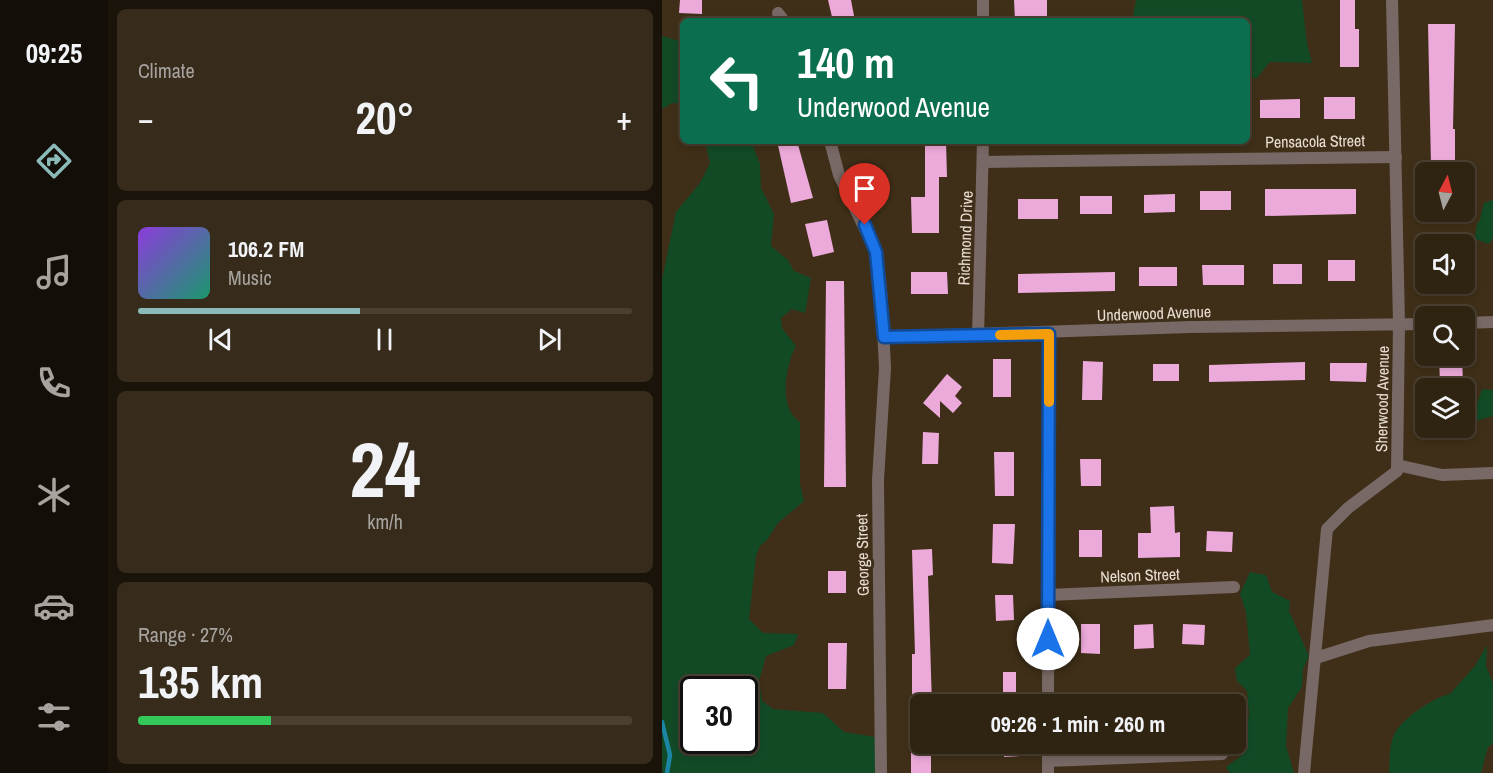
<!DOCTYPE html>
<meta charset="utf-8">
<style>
body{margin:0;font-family:"Archivo Narrow",sans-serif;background:#372b1b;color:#f1f3f6;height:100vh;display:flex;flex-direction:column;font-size:22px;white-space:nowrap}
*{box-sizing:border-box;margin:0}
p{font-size:20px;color:#a7a49f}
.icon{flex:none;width:33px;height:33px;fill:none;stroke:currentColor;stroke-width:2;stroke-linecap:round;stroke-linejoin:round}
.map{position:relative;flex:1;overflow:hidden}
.sheet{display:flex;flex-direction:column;gap:9px;padding:9px;background:#1a130a;width:554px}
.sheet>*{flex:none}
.hud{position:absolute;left:18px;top:18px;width:570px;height:126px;border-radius:9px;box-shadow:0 3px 9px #0003,0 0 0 2px #4a4032;background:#0b6e4f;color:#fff;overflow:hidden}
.needle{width:39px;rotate:7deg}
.fabs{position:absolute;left:753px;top:162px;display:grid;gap:12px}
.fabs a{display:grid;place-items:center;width:60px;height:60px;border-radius:9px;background:#2f2312;box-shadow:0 3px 9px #0003,0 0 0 2px #4a4032;font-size:30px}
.speed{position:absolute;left:18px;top:676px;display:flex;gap:12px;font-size:30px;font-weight:700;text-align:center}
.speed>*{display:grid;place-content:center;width:78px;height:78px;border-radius:50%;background:#2f2312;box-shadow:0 3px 9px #0003,0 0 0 2px #4a4032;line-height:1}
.speed .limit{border:3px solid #111;border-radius:9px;background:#fff;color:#111}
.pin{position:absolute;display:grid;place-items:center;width:51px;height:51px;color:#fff;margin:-62px -26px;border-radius:50% 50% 50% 0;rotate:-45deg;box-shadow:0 0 6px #0007}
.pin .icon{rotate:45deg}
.me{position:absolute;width:66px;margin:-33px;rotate:0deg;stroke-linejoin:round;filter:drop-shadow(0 0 4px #0008)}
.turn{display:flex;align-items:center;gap:21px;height:126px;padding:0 18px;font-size:27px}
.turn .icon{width:78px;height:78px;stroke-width:2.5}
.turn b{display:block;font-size:42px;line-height:51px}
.big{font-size:45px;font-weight:700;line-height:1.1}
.sheet .tile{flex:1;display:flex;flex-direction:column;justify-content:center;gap:9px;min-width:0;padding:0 21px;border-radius:9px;background:#372b1b}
.sheet .dial{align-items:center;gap:0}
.dial b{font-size:78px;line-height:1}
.song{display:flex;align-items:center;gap:18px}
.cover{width:72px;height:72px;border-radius:9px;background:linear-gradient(135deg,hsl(270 70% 55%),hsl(160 70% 35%))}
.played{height:6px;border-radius:3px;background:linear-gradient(90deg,#8bbbb9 45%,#4a4032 45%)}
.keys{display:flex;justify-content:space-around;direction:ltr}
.heat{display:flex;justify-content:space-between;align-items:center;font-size:33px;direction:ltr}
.charge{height:9px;border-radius:4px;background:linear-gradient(90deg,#34c759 27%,#4a4032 0)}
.trip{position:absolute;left:248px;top:694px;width:336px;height:60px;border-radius:9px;background:#2f2312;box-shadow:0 3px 9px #0003,0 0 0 2px #4a4032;font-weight:700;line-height:60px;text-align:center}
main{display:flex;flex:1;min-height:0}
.tabs{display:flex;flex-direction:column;width:108px;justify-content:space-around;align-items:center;background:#130e07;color:#a7a49f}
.tabs .icon{width:42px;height:42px}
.tabs .active{color:#8bbbb9}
.tabs b{font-size:27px;color:#f1f3f6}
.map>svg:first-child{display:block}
.green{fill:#134a26;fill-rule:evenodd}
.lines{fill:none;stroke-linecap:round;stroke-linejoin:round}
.stream{stroke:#1b85a3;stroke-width:4.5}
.building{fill:#ecaadb}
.street{stroke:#786966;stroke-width:12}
.route-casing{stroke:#114b97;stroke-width:15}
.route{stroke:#1a73e8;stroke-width:10}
.slow{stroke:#f59e0b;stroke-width:10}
.labels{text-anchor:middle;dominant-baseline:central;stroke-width:6;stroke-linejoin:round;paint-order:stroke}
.street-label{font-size:16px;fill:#e8ddd0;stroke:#3f2f18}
</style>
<main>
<nav class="tabs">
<b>09:25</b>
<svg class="icon active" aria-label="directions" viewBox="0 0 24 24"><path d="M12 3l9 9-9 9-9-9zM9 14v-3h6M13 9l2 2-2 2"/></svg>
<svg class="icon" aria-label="music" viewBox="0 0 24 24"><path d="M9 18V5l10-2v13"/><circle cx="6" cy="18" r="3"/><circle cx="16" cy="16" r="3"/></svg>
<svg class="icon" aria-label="phone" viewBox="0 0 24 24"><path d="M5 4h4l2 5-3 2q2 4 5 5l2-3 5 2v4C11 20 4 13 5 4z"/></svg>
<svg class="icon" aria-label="climate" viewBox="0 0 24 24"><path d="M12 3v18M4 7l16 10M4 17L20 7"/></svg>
<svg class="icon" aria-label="car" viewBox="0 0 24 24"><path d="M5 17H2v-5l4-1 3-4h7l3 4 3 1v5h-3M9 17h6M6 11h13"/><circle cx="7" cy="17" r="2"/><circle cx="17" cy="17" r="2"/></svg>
<svg class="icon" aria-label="filters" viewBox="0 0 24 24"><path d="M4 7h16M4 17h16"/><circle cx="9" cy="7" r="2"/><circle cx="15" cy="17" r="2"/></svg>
</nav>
<section class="sheet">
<div class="tile"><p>Climate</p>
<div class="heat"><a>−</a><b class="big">20°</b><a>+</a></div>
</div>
<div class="tile">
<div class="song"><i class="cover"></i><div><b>106.2 FM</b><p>Music</p></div></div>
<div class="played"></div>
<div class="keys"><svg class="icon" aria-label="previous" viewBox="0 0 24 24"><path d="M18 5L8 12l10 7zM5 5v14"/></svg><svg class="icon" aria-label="pause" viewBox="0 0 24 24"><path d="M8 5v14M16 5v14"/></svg><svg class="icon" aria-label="next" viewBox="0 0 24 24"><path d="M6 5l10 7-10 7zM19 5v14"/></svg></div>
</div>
<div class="tile dial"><b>24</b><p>km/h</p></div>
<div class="tile"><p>Range · 27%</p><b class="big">135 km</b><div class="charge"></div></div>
</section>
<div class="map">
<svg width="832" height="773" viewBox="0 0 832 773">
<rect width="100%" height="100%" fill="#3f2f18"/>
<g class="green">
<polygon points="474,0 640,0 645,44 650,63 608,62 594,79 585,75 585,21 470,21"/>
<polygon points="0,36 21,42 21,104 10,103 0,109"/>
<path d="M 43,141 L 89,141 L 98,164 L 99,188 L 112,214 L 109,246 L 126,260 L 132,271 L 149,278 L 143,313 L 130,309 L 119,318 L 120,328 L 134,346 C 123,366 116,408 138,422 L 138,484 L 142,501 L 116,523 L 105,540 L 98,546 L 94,556 L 87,619 L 101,633 L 136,634 L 132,645 L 104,656 L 97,681 L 100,701 L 111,709 L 161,713 L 182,732 L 219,738 L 219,773 L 0,773 L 0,280 L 14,212 L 38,183 L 48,163 ZM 32,690 L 82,690 L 82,741 L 32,741 Z"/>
<polygon points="831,200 831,238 827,244 813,239 815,223 817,223 822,203"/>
<polygon points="820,389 831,390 831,416 814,421 803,420 812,413"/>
<polygon points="588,572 604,575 610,592 628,601 627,611 647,656 641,669 640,687 626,708 624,746 632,773 568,773 564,767 579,756 587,714 585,691 575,681 573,668 588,655 584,612 578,594"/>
<path d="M 825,645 L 824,666 L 831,683 L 832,743 L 826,747 L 819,773 L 727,773 C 728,761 727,746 732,735 C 738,720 772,697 788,694 L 813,666 Z"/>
</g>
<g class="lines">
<polyline class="stream" points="0,722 8,755 5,773"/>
</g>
<g class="building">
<polygon points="18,0 40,0 40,14 17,13"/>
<polygon points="166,0 189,0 193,21 171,21"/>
<polygon points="352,0 385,0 385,21 353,21"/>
<polygon points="678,0 693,0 693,29 697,29 697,67 678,67"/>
<polygon points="766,24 793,24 791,129 793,129 793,166 769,166"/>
<rect x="662" y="97" width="31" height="22"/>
<polygon points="638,99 638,118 598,118 598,100"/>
<polygon points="115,141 135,141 151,198 129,203"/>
<polygon points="263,141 284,141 285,177 277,177 277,233 250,233 249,197 263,197"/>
<polygon points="603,189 694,189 694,214 603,216"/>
<rect x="538" y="191" width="31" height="19"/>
<polygon points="513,194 513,212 482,213 482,195"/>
<rect x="418" y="196" width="32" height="18"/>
<rect x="356" y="199" width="40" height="20"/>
<rect x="768" y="212" width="28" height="12"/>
<polygon points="165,220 172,252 151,257 143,224"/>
<rect x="666" y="260" width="27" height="21"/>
<rect x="611" y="264" width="29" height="20"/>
<polygon points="540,265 582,265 582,285 541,285"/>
<rect x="477" y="267" width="38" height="19"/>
<polygon points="249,272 285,272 286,294 249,294"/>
<polygon points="453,272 453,291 356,293 356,274"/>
<polygon points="164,281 182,281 184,487 162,487"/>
<polygon points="777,356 800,356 801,383 778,383"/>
<rect x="331" y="359" width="18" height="38"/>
<polygon points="421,361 441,362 440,400 420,400"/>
<polygon points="643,362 643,380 547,382 547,365"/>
<polygon points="668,363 705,363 704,382 668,381"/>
<rect x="491" y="364" width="26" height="17"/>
<polygon points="285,374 300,387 293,396 300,403 291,413 278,401 278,418 261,403"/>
<polygon points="261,432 277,433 276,464 260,464"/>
<polygon points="332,452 352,452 352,496 333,496"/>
<polygon points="418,459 439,459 439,486 419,486"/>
<polygon points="512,506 513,533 518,532 518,557 476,558 476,533 489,533 488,507"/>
<polygon points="331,524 353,524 351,564 330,563"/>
<rect x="417" y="530" width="23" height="27"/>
<polygon points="545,531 571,532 570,552 544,551"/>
<polygon points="270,549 271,575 266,576 270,705 250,705 250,654 253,654 250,550"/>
<rect x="166" y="571" width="18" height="22"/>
<polygon points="333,595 351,595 352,620 334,621"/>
<polygon points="419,624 438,624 438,654 419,653"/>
<polygon points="491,624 492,648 472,649 472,625"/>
<polygon points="521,624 543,625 542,645 520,644"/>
<polygon points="166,643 185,643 184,689 166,689"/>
<rect x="341" y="672" width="13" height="22"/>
<polygon points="342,744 357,744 358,756 342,757"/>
<rect x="249" y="751" width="20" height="22"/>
</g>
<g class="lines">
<g class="street">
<polyline points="321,0 321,21"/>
<polyline points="116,13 122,21"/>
<polyline points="168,141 177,175 214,252 219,289 223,368 216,480 219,773"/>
<polyline points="322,162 734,157"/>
<polyline points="802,323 832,322"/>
<polyline points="316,336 321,141"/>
<polyline points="222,337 528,327 764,324"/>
<polyline points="735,465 780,475 832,473"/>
<polyline points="386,595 572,587"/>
<polyline points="654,658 707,641 832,625"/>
<polyline points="386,705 387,334"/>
<polyline points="386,744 386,773"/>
<polyline points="386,761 560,754"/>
<polyline points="642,773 665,529 686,508 735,471 737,324 730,0"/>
</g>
</g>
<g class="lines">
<g class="route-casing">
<polyline id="route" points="203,225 214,252 222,337 387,334 386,639"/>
</g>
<use href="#route" class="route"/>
<polyline class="slow" points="338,335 387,334 387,402"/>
</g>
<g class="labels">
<g class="street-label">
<text transform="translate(653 141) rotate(-1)">Pensacola Street</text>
<text transform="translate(303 238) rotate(-88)">Richmond Drive</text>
<text transform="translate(492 313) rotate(-2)">Underwood Avenue</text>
<text transform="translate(720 399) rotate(-89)">Sherwood Avenue</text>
<text transform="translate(200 555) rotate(-91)">George Street</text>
<text transform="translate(478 575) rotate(-2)">Nelson Street</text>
</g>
</g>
</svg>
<div class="fabs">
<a><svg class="needle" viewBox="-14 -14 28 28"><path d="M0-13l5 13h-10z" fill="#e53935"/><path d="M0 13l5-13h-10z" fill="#a7a49f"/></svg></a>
<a><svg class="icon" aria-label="sound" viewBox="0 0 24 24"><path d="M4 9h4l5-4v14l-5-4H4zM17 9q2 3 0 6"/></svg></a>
<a><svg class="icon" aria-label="search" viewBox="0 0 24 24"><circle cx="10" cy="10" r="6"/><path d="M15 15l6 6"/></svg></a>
<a><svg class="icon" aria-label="layers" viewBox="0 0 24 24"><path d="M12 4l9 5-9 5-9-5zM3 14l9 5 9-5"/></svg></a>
</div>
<div class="speed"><div class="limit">30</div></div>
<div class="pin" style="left:203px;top:225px;background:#d93025"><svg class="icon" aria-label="arrive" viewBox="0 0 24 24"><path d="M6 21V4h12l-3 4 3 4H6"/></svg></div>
<svg class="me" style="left:386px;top:639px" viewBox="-20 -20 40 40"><circle r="19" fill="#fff"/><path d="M0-13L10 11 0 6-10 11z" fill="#1a73e8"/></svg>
<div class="trip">09:26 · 1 min · 260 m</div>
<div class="hud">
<div class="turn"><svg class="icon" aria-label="left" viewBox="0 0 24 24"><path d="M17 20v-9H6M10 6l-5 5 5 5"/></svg><div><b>140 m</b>Underwood Avenue</div></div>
</div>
</div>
</main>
